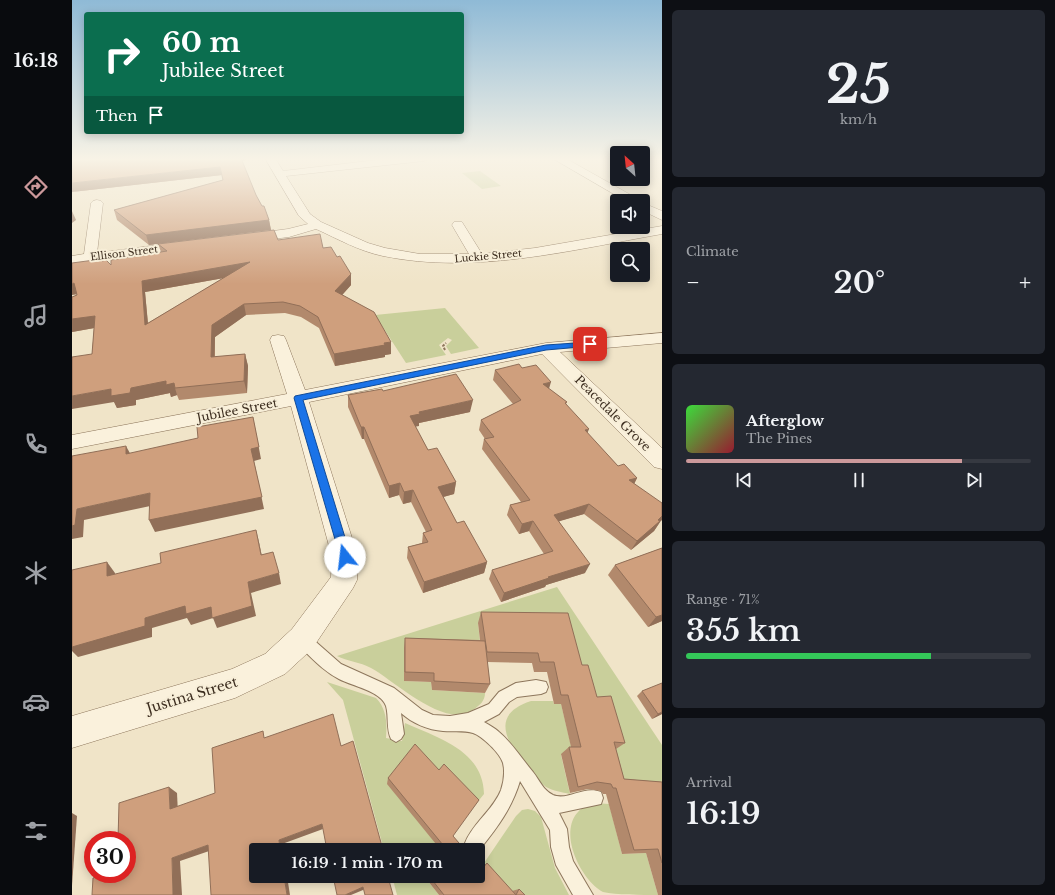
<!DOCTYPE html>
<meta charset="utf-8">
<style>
body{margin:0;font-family:"Libre Baskerville",serif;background:#242831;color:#f1f3f6;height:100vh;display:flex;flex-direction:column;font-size:15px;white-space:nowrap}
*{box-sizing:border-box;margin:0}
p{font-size:13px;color:#9ea1a6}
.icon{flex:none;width:22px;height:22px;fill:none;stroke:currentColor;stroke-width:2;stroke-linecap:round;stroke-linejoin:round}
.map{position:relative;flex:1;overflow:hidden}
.side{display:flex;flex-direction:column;gap:10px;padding:10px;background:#0d0f14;width:393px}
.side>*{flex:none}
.guide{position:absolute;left:12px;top:12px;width:380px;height:122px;border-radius:4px;box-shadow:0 2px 10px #0003;background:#0b6e4f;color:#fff;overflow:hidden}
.needle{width:26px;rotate:333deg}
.tools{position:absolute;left:538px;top:146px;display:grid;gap:8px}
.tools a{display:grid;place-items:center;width:40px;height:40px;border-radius:4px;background:#171b24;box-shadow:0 2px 10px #0003;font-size:20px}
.speed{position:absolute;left:12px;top:831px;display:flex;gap:8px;font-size:20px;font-weight:700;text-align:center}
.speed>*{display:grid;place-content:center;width:52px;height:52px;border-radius:50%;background:#171b24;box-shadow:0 2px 10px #0003;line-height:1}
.speed .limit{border:6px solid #d22;background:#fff;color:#111}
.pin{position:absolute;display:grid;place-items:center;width:34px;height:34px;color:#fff;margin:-17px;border-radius:8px;box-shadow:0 2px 6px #0006}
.me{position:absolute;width:44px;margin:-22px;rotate:344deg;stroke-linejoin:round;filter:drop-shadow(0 0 3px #0008)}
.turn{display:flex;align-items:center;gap:14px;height:84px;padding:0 12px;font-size:18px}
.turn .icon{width:52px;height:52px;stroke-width:2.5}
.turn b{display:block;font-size:28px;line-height:34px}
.then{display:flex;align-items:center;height:38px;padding:0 12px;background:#0003;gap:8px;font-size:15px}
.big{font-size:30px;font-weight:600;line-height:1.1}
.side .card{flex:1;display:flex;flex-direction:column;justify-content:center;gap:6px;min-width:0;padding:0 14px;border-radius:6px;background:#242831}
.side .dial{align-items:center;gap:0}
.dial b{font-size:52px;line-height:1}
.song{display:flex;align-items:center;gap:12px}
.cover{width:48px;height:48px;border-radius:6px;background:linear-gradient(135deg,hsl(120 70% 55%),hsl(350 70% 35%))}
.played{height:4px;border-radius:2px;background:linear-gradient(90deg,#cc999b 80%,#363941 80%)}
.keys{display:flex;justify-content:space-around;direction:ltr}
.heat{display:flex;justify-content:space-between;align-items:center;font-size:22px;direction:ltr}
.charge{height:6px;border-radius:3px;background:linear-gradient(90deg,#34c759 71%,#363941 0)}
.trip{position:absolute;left:177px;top:843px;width:236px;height:40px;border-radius:4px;background:#171b24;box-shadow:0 2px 10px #0003;font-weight:600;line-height:40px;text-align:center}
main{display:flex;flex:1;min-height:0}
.tab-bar{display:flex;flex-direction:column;width:72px;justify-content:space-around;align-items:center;background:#090b0e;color:#9ea1a6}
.tab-bar .icon{width:28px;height:28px}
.tab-bar .active{color:#cc999b}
.tab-bar b{font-size:18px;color:#f1f3f6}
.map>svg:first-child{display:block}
.green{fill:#c9cf9b}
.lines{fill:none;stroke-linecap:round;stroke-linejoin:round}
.lane-casing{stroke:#8d765c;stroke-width:2}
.street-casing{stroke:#8d765c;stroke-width:1}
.path{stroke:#8d765c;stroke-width:2;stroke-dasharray:2.5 1.5;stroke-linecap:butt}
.lane{fill:#faf1dc;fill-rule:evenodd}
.street{fill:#faf1dc;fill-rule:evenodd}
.wall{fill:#b2896c;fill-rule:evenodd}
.shaded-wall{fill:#916f58}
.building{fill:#cf9f7d;stroke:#916f58;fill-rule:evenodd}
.route{fill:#1a73e8;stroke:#114b97}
.labels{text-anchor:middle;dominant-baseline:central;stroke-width:4;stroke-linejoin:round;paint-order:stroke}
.far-street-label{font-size:10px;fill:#3d2e20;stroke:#f7eed8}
.street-label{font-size:12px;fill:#3d2e20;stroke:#f7eed8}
.near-street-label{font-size:14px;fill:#3d2e20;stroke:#f7eed8}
</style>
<main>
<nav class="tab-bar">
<b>16:18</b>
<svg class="icon active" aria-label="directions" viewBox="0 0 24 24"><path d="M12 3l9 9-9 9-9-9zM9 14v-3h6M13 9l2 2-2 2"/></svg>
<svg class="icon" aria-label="music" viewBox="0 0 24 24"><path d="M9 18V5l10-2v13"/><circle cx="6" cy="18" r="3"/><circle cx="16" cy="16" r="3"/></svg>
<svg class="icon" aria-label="phone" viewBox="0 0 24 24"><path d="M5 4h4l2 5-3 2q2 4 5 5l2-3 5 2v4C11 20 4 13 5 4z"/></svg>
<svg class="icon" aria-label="climate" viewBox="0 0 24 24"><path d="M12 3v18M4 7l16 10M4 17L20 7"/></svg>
<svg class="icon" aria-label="car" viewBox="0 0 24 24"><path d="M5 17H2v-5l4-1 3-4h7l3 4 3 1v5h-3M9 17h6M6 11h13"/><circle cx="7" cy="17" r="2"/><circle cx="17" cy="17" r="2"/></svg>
<svg class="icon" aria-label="filters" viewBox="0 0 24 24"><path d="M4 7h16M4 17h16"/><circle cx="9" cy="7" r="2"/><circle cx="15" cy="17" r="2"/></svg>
</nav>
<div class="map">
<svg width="590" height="895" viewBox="0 0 590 895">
<rect width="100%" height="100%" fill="#f0e4c8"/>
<g class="green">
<polygon points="408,171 429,186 410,189 390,173"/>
<polygon points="373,308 407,348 379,354 374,346 380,340 376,338 367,345 374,355 334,363 303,315"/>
<path d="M 485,587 L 590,745 L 590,789 L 542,786 L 475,672 L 406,623 L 409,651 L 332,681 L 359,682 L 360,690 L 413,693 C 413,701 408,705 401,710 C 373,730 323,681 299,668 C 288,662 275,661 265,656 Z"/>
<path d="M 255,682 L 304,698 C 315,709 315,724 314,738 L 330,741 L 333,723 C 366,738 411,750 412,794 L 367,850 L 312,850 L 271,700 Z"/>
<path d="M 459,701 L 481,701 L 482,704 L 489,704 L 501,754 L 489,755 L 498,794 C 490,792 481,791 474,787 C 466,781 459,772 453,765 C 433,740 419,714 459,701 Z"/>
<path d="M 522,803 L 537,804 L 550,854 L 574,853 L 586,895 C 570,895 544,895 531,892 C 509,880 486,833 506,812 C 510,807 516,806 522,803 Z"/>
<polygon points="456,809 463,811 469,817 483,868 497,895 438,895 410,866 444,816 450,810"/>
<polygon points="320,876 352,876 367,895 325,895"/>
</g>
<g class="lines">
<g class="lane-casing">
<path id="lane" d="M 231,633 L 236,635 L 269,664 L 322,688 L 350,710 L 361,715 L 378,716 L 396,713 L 417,704 L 427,692 L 444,683 L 464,680 L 474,682 L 476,687 L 474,692 L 469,694 L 445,697 L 437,702 L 427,714 L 412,722 C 417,725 423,728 427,732 C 439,742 451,760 461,772 C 468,781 471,790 481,795 C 496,801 512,785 529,792 L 531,798 L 529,804 L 487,813 L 495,829 L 497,847 L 501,861 L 521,895 L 501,895 L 484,865 L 479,847 L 478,830 L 448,781 C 440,808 425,828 408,849 L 396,849 L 393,843 C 401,823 421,810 429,790 C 432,781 433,771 431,763 C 428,753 410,736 401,733 C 390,730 382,732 371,731 C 356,730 340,723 329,713 L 332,734 L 329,739 L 324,742 L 319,739 C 314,729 317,716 314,706 C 309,691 280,686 267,679 C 251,671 239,657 226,645 L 224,640 L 226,635 Z"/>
</g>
<g class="street-casing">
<g id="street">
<path d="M 193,158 L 203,158 L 211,171 L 322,158 L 357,158 L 352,161 L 214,176 L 238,214 L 249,222 L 296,243 L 313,248 L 348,254 L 397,254 L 380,225 L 382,222 L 390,222 L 410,254 L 463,248 L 590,226 L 590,234 C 499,250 403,275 311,256 C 287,251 266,239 244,229 L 217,237 L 175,242 L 170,241 L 169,238 L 170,235 L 216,229 L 236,224 L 227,216 Z"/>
<polygon points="480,158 493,158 566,199 568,201 554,201"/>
<polygon points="25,200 29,201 31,203 25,253 117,241 122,242 124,245 122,248 117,249 0,264 0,256 12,254 19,203 21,201"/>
<polygon points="571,203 590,211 590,220 571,211"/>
<polygon points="590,333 590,343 488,352 590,448 590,469 582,467 470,354 237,402 286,557 285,580 281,588 240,649 213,674 163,698 0,748 0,716 160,669 193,654 220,629 259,577 260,557 219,406 0,449 0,435 215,394 198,340 200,336 206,335 212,336 214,340 233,390 474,343"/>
</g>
</g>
<polyline class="path" points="373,350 371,346 374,343"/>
<use href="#lane" class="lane"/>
<use href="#street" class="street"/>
</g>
<g class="wall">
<polygon points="174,160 170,161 184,195 197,220 199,230 77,245 45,220 42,210 151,180 150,175 0,192"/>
<path d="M 206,240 L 251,248 L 265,257 L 279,274 L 279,285 L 270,295 L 319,342 L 319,354 L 313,355 L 313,357 L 263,366 L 247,328 L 229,317 L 213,313 L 174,315 L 143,337 L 143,357 L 173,354 L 176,366 L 175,393 L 107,400 L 105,395 L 99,397 L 98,393 L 64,400 L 64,405 L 45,408 L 20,354 L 22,328 L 0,332 L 0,297 L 5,295 L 31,261 L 39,265 L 89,252 L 86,244 ZM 152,278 L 76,323 L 73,292 Z"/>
<polygon points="423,370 477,389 495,402 494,404 515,433 546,466 565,478 562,484 588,522 582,531 559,550 512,514 487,521 513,573 474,585 473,587 429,602 417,579 420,570 472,554 457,531 447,534 435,515 438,505 449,502 410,449 412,439 413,439 407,430 409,420 441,404 421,380"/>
<polygon points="311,391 398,412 347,423 347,426 343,426 356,450 384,482 382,494 371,497 385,523 415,562 412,573 351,593 335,558 336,547 350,543 351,533 354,532 339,502 331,504 327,495 317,498 292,439 290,439 276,407 276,395"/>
<polygon points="590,548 590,621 576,627 536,575 543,565"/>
<polygon points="409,612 510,665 525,697 553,743 544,749 552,779 590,782 590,895 586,895 574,853 550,854 534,794 531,794 529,791 516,789 498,793 489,754 497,747 499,747 489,704 482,704 475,672 462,672 460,663 415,662 418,684 413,693 360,690 359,682 332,681 332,648 333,638 408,640 406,623"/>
<polygon points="570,691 590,714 580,719 565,696"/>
<polygon points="367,770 407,800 368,849 315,784 316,778"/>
<polygon points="415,863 440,891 447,889 453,895 367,895 352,876 406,876 409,868"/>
</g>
<g class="shaded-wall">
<polygon points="168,158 174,158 174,160 169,162"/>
<polygon points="148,167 150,175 0,192 0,183"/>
<polygon points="0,211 4,220 0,223"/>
<polygon points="197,220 199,230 77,245 74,235"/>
<polygon points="178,262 180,273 73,292 77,336 73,325 70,281"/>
<polygon points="279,274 279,285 264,302 263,291"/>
<polygon points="2,283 7,294 0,295 0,284"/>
<polygon points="172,304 174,315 143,337 142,369 139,357 140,325"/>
<polygon points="23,316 28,327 0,332 0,319"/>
<polygon points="319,342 319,354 313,355 313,357 263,366 262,354"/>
<polygon points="173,354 176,366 175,393 172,381"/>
<polygon points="94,381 102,383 103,388 105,395 99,397 98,393 64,400 64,405 45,408 42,402 0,409 0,396 39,389 59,388"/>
<polygon points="479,382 476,392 471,384"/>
<polygon points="401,400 398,412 347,423 347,426 337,428 338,416 347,412"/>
<polygon points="181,417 189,459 182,461 192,509 83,532 77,520 179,449"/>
<polygon points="289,427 292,427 292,439 290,439"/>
<polygon points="517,429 513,439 513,430"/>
<polygon points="54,446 60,457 54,454"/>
<polygon points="565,478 560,488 557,480"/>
<polygon points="384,482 382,494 364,499 366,487"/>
<polygon points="328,483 327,495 317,498 317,486"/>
<polygon points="341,490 339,502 331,504 332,492"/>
<polygon points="78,493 83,505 12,520 11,537 0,539 0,526 5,509"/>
<polygon points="517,504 512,514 478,524 482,515"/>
<polygon points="590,516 590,520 588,522 582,531 559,550 565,541"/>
<polygon points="461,521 457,531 447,534 450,524"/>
<polygon points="184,530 187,542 192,566 189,555"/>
<polygon points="35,562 43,573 43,587 35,576"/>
<polygon points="415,562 412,573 351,593 352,582"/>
<polygon points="518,564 513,573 474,585 473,587 429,602 432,593 476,577"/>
<polygon points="207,573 209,584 179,593 184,616 145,628 141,618 119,625 115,618 80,628 80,637 6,657 0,651 0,647 73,618 176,582"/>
<polygon points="590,615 590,621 576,627 584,617"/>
<polygon points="590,712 590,714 580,719 586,714"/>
<polygon points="97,787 105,793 106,814 98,809"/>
<polygon points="0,813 5,816 0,886"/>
<polygon points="250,824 251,829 210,844 211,850 208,850 207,840"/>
<polygon points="136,845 143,849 108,861 110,895 101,895 100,858"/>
<polygon points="212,876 215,876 218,895 215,895"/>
<polygon points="291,887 291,890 279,895 273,895"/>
</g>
<g class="building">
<polygon points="0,158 169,158 184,195 190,206 192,206 197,220 74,235 42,210 151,180 148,167 0,183"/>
<path d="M 202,230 L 206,240 L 248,234 L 251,248 L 259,247 L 265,257 L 268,256 L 279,274 L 263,291 L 302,312 L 319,342 L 312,343 L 313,345 L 262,354 L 246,317 L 228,306 L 211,302 L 172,304 L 140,325 L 139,357 L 173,354 L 172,381 L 103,388 L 102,383 L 94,385 L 94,381 L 59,388 L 58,393 L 39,396 L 39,389 L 0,396 L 0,357 L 20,354 L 23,316 L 0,319 L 0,297 L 5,295 L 2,283 L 0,284 L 0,263 L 30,259 L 30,261 L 34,260 L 39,265 L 39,260 L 95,251 L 86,244 ZM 178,262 L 73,325 L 70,281 Z"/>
<polygon points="447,364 450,368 464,365 479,382 471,384 495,402 493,403 517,429 513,430 546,466 552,464 565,478 557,480 590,503 590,516 586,520 588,521 565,541 517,504 482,515 518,564 476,577 477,578 432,593 420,570 481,551 461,521 450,524 438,505 458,500 412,439 422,437 409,420 449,400 423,370"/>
<polygon points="384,374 401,400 347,412 348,414 338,416 356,450 365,448 384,482 366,487 385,523 392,521 415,562 352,582 336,547 356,542 351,533 360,530 341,490 332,492 328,483 317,486 292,427 289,427 276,395 310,389 311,391"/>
<polygon points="181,417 187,447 179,449 190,497 77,520 78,493 5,509 3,525 0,526 0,456 54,446 54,454 126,438 125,427"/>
<polygon points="184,530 189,555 201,552 207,573 176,582 180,606 140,618 139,607 114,614 113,606 73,618 73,626 0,647 0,570 35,562 35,576 89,563 88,553"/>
<polygon points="590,548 590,615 584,617 543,565"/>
<polygon points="409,612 496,613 510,665 516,665 525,697 539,696 553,743 542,742 552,779 590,782 590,863 586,849 562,850 544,788 541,788 539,784 525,782 506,787 497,747 509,747 496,695 489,695 482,662 468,662 466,653 415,652"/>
<polygon points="333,638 413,641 418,684 362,681 362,673 333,672"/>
<polygon points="590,683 590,712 586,714 570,691"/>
<polygon points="261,714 269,746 281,741 311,850 255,850 250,824 207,840 208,850 184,850 184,876 212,876 215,895 139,895 136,845 100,858 101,895 20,895 21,878 33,874 55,874 55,840 46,840 47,803 97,787 98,809 143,793 140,748 191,731 192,738"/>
<polygon points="343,744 367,770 372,764 407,800 381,836 393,850 367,850 371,845 316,778"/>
<polygon points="415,863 444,895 447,889 453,895 372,895 357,876 406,876 406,864 410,869"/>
<polygon points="261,876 317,876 316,877 321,895 293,895 291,887 273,895 265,895"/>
</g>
<linearGradient id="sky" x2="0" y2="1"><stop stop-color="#8fbad6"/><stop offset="0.56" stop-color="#f8f3e6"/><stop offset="1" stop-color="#f8f3e6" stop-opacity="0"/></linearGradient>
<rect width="590" height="284" fill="url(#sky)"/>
<polygon class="route" points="518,342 520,343 520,346 474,350 231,400 279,557 277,560 273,562 269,560 222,398 223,396 474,345"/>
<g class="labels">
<g class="far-street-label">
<text transform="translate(52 253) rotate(-7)">Ellison Street</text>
<text transform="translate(416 256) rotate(-5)">Luckie Street</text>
</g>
<g class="street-label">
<text transform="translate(165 410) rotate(-11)">Jubilee Street</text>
<text transform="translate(541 413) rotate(45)">Peacedale Grove</text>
</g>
<g class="near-street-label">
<text transform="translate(120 695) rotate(-17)">Justina Street</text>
</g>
</g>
</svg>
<div class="tools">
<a><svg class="needle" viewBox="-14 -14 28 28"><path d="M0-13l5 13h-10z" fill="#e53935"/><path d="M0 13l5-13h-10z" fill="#9ea1a6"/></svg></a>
<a><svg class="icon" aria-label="sound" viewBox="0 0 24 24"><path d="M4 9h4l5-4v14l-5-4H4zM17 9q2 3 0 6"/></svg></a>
<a><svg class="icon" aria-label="search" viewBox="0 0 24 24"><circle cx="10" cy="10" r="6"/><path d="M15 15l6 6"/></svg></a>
</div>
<div class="speed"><div class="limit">30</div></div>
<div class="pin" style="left:518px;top:344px;background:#d93025"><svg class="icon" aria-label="arrive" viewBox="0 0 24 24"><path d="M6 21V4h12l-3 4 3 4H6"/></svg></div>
<svg class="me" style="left:273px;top:557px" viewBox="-20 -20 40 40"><circle r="19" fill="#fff"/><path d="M0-13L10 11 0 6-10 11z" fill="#1a73e8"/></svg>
<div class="trip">16:19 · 1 min · 170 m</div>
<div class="guide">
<div class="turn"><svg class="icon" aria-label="right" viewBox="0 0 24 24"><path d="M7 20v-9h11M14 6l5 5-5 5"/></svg><div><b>60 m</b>Jubilee Street</div></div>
<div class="then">Then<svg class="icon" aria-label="arrive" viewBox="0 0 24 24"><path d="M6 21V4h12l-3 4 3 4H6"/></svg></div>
</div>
</div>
<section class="side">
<div class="card dial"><b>25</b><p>km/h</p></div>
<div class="card"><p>Climate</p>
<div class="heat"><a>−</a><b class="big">20°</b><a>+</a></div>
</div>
<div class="card">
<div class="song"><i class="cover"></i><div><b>Afterglow</b><p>The Pines</p></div></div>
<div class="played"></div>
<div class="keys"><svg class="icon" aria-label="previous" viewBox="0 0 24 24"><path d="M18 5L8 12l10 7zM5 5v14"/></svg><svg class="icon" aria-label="pause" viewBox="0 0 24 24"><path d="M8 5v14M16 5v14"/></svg><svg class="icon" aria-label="next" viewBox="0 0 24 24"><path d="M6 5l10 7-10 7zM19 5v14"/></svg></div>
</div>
<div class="card"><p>Range · 71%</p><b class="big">355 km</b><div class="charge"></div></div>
<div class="card"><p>Arrival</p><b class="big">16:19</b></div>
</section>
</main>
